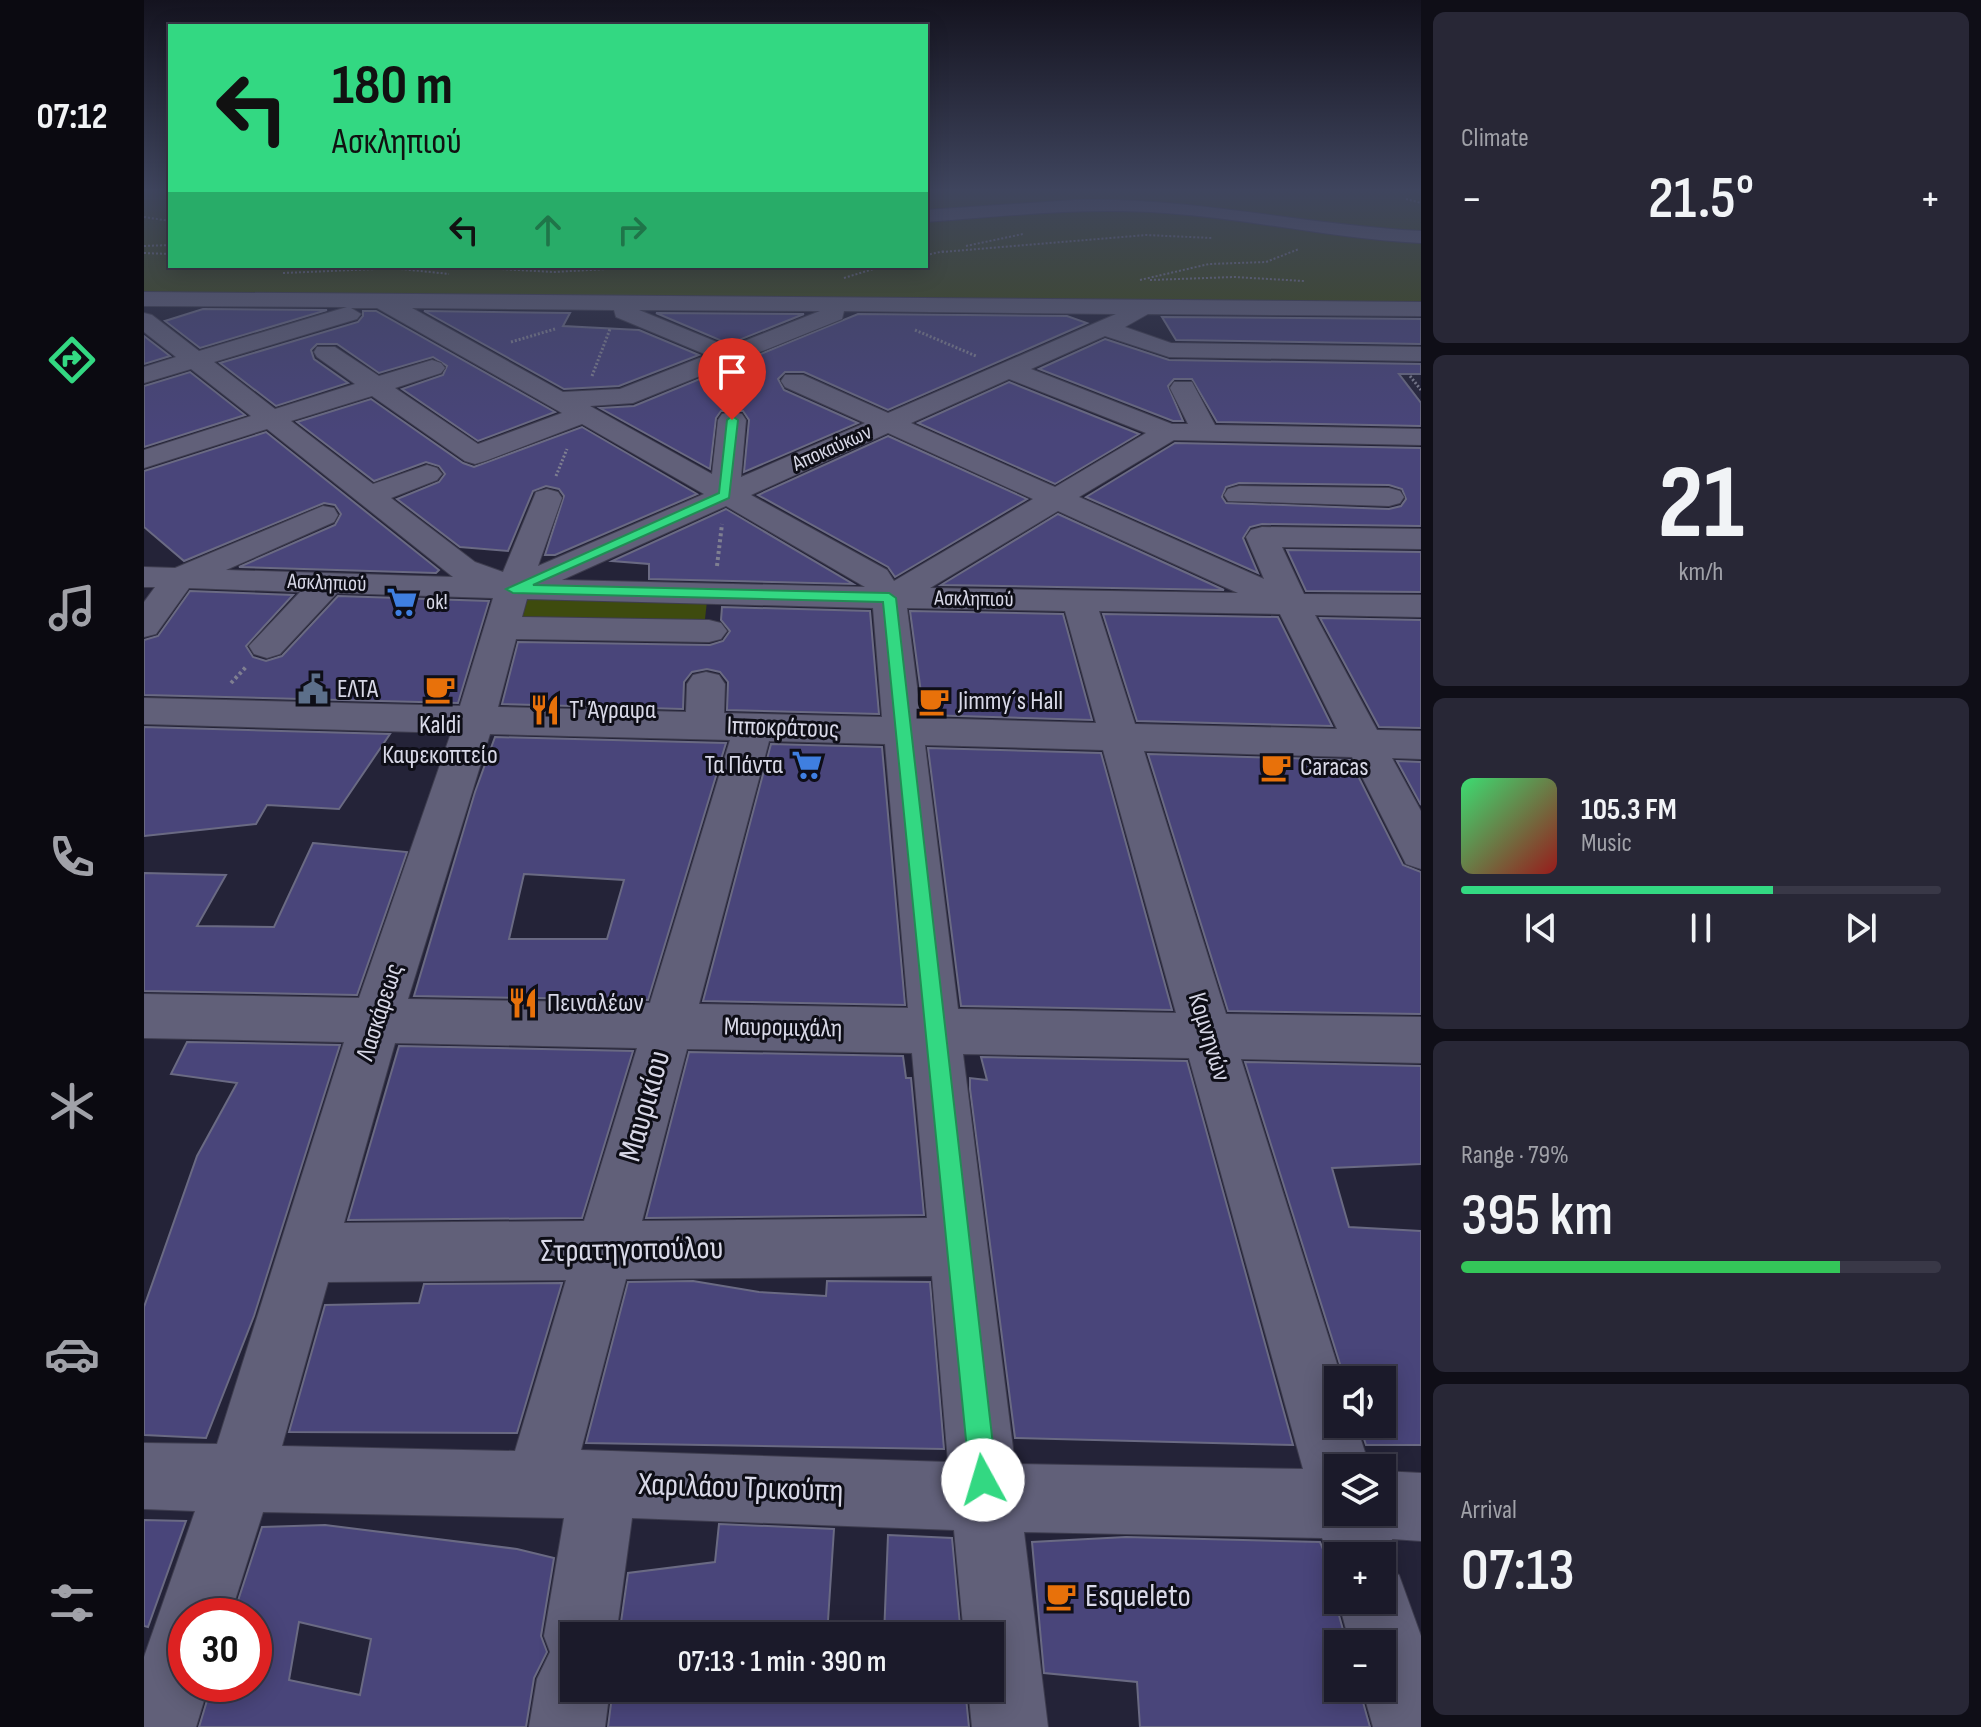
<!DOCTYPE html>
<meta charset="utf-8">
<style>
body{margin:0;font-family:"Sofia Sans Condensed",sans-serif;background:#282736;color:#f1f3f6;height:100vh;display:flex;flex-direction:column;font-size:30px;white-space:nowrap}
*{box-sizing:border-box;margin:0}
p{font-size:26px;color:#a0a1a8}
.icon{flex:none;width:44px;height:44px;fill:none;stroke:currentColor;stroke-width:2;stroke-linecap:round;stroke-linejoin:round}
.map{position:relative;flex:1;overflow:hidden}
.drawer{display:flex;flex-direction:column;gap:12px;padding:12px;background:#0f0e17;width:560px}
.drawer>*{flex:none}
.hud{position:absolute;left:24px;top:24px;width:760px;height:244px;border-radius:0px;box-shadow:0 4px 20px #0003,0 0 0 2px #393847;background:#33d882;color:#111;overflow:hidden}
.buttons{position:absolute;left:1180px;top:1366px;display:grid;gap:16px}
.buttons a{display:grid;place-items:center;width:72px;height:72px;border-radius:0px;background:#1b1a2a;box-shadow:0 4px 20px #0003,0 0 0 2px #393847;font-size:40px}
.speed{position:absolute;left:24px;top:1598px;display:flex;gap:16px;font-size:40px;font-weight:700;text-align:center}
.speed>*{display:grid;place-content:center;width:104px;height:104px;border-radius:50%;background:#1b1a2a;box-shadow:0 4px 20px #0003,0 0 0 2px #393847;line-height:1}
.speed .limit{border:12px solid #d22;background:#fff;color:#111}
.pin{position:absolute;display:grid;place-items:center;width:68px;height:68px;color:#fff;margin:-82px -34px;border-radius:50% 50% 50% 0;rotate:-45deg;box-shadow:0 0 8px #0007}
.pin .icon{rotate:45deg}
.me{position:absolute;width:88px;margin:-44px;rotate:354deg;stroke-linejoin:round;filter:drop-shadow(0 0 6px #0008)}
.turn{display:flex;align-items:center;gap:28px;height:168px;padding:0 32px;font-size:36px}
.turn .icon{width:104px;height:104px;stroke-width:2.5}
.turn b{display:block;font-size:56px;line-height:68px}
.lanes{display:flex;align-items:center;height:76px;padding:0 32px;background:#0003;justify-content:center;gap:40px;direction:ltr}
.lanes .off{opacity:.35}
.big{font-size:60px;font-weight:600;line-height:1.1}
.drawer .card{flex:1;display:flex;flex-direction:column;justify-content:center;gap:12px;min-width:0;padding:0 28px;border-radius:12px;background:#282736}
.drawer .dial{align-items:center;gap:0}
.dial b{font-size:104px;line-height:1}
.song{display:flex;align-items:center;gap:24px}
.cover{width:96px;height:96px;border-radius:12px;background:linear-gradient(135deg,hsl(140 70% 55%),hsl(0 70% 35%))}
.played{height:8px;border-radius:4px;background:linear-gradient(90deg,#33d882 65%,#393847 65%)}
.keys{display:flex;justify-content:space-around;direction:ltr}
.heat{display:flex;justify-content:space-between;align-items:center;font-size:44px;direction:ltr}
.charge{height:12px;border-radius:6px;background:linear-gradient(90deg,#34c759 79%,#393847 0)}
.trip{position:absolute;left:416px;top:1622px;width:444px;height:80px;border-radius:0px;background:#1b1a2a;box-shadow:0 4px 20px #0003,0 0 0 2px #393847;font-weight:600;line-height:80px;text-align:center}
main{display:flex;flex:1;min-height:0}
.menu{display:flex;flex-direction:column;width:144px;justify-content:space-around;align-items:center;background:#0b0a11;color:#a0a1a8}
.menu .icon{width:56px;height:56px}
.menu .current{color:#33d882}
.menu b{font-size:36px;color:#f1f3f6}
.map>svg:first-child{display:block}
.green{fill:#3e4b0e}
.building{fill:#49457a;stroke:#6a6a83;stroke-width:2;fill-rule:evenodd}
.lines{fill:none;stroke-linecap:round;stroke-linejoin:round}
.minor-casing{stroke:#3e3d4f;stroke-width:2}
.path-far2{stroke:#7f7f91;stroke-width:2;stroke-dasharray:2 2;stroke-linecap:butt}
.path-far1{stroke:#7f7f91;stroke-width:3;stroke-dasharray:2 2;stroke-linecap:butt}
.path{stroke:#7f7f91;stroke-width:4;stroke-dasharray:3 3;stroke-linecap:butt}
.minor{fill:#616079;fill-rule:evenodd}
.route{fill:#33d882;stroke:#218c54;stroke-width:2}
.labels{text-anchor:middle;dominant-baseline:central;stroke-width:6;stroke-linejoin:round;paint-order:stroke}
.far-street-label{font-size:22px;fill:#d8d8e7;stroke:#0e0e17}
.far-poi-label{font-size:22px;fill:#d8d8e7;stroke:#0e0e17;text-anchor:start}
.poi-label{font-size:26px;fill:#d8d8e7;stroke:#0e0e17;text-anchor:start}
.street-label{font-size:26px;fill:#d8d8e7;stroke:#0e0e17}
.near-street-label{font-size:32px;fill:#d8d8e7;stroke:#0e0e17}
.near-poi-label{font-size:32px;fill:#d8d8e7;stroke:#0e0e17;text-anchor:start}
</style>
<main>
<nav class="menu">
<b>07:12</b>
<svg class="icon current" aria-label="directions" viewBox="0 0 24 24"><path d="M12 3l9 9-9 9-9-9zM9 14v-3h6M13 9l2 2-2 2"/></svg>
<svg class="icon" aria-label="music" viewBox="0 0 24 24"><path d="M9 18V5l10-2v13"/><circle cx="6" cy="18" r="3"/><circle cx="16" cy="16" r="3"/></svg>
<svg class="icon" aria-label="phone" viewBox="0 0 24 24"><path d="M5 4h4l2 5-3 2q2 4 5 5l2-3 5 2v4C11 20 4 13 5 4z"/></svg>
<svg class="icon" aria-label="climate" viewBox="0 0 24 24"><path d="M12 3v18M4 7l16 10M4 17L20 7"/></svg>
<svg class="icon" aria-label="car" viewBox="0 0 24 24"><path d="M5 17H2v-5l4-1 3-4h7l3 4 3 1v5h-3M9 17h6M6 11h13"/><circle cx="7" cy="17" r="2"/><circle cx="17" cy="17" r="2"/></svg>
<svg class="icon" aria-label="filters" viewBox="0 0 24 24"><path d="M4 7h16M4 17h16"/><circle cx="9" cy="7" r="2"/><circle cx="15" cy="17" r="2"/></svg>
</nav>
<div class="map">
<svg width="1277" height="1727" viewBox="0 0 1277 1727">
<rect width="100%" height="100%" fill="#242338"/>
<g class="green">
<polygon points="0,190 26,190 26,266 782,266 782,190 1277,190 1277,305 0,294"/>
<polygon points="378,596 563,601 560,628 368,625"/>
</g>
<g class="building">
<polygon points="59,309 183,310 56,348 21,321"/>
<polygon points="219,311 232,311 411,412 334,441 258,389 299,375 303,366 289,357 235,373 193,344 173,344 167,350 170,359 204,383 132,406 76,363 214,322 219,316"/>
<polygon points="280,311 426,313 419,326 495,330 555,355 475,386 420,389"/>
<polygon points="512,313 660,314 585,344"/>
<polygon points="714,314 923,316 943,323 744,410 660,372 641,372 634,379 640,390 714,423 600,472 605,420 599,411 577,411 572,418 566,469 456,408 490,406"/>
<polygon points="1018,317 1277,319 1277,344 1032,340"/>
<polygon points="0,336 26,356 0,364"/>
<polygon points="961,339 1025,360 1277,364 1277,374 1255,374 1277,403 1277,426 1073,422 1048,379 1030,379 1024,386 1039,421 1029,421 895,369"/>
<polygon points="46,372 101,415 0,447 0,386"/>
<polygon points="865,382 995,434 911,484 774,423"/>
<polygon points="227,399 319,463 330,467 438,427 553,494 411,555 401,555 420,496 415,489 402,486 389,491 364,551 316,547 253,499 295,482 301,474 295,466 282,462 230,481 153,422"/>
<polygon points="122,432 295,570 292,573 95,567 191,525 197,514 191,505 180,503 40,561 0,527 0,471"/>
<polygon points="744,436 883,499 751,577 744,567 614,495"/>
<path d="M 1031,443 L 1277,448 L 1277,526 L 1118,524 L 1106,527 L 1099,538 L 1114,573 L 942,497 ZM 1095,483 L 1245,485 L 1258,489 L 1262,499 L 1257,506 L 1245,509 L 1082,503 L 1078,497 L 1082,487 Z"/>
<polygon points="582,509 709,584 505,579 505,564 468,561"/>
<polygon points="914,514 1080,590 797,585"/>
<polygon points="1143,550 1277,552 1277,592 1162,591"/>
<polygon points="46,591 149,595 102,646 109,657 122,661 138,656 194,596 345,601 314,703 0,695 0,640 14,636"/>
<polygon points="578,607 726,611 735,714 583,710 584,682 576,672 563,669 548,672 540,682 539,709 358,704 374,642 566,645 579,641 586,631 577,620"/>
<polygon points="766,611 919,614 948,720 780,715"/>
<polygon points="959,614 1134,617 1188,726 993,721"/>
<polygon points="1176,618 1277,620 1277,728 1235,727"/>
<polygon points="0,727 246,734 195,809 123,805 112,824 0,836"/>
<path d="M 351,737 L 582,743 L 504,1000 L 270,996 L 331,792 ZM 380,874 L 480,880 L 463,939 L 365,939 Z"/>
<polygon points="627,744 738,747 761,1005 559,1001"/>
<polygon points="784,748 957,753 1028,1010 817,1006"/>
<polygon points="1004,754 1206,760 1259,865 1277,872 1277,1014 1084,1011"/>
<polygon points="1253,761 1277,762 1277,805"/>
<polygon points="169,843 263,852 213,995 0,991 0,873 82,875 53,926 130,927"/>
<polygon points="43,1042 196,1045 110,1316 62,1438 0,1435 0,1307 53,1156 93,1083 27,1074"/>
<polygon points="255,1046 489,1051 438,1218 204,1220"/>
<polygon points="545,1052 759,1056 762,1078 767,1078 780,1215 502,1218"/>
<polygon points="837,1057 1043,1061 1149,1445 871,1438 826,1089 826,1078 843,1080"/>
<polygon points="1101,1062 1277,1066 1277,1164 1188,1168 1205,1227 1277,1231 1277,1445 1222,1445 1215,1424 1238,1424 1238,1380 1201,1380"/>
<polygon points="549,1281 615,1292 682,1296 683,1281 786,1282 800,1449 442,1443 484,1282"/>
<polygon points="418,1283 373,1433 145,1432 181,1305 275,1303 280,1284"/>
<polygon points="0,1520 42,1521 4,1627 0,1626"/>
<polygon points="575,1524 690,1529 683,1636 475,1636 484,1573 571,1562"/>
<path d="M 181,1525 L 373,1549 L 410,1558 L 397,1636 L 403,1652 L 390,1678 L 382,1727 L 55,1727 L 68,1684 L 110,1684 L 110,1616 L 89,1616 L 118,1527 ZM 155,1622 L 227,1639 L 216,1695 L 145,1680 Z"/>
<polygon points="744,1535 808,1538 817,1636 740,1636"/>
<polygon points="982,1537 1176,1542 1194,1584 1191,1601 1203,1644 1194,1644 1194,1688 1215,1688 1226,1727 996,1727 993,1682 900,1673 888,1542"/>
<polygon points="469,1688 821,1688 825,1727 464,1727"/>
</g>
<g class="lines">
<g class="minor-casing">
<g id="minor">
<path d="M 931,200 C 1048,197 1161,225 1277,231 L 1277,243 C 1191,239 1107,219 1021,213 C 941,207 861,216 782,222 L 782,210 Z"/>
<path d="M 0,292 L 1277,302 L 1277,316 L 1004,314 L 981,327 L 1027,343 L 1277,347 L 1277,361 L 1025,357 L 961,336 L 887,369 L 1028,424 L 1044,424 L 1026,388 L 1030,382 L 1048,382 L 1071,425 L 1277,429 L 1277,445 L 1030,440 L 935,497 L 1120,579 L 1102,537 L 1107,530 L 1118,527 L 1277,529 L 1277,549 L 1138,547 L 1160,594 L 1277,595 L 1277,617 L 1171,615 L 1233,730 L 1277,731 L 1277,759 L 1248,758 L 1277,811 L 1277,869 L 1262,864 L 1208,757 L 1000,751 L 1082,1014 L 1277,1017 L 1277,1063 L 1097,1059 L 1198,1380 L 1194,1380 L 1194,1424 L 1212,1424 L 1226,1468 L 1194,1468 L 1194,1512 L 1238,1512 L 1238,1471 L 1277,1473 L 1277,1541 L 1248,1539 L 1253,1556 L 1247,1571 L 1255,1575 L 1277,1636 L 1277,1727 L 1229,1727 L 1218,1688 L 1238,1688 L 1238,1644 L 1206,1644 L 1194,1600 L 1238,1600 L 1238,1556 L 1194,1556 L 1194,1581 L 1178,1538 L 880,1532 L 904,1727 L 828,1727 L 824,1688 L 846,1688 L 846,1636 L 820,1636 L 810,1530 L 488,1518 L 472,1636 L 430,1636 L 430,1688 L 466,1688 L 461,1727 L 385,1727 L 393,1679 L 406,1652 L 400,1636 L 420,1518 L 119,1512 L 86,1616 L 42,1616 L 42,1684 L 65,1684 L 52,1727 L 0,1727 L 0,1657 L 51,1511 L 0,1509 L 0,1443 L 73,1444 L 200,1042 L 0,1038 L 0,994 L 215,998 L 307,733 L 0,724 L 0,698 L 316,706 L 349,598 L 193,593 L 136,654 L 123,658 L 110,654 L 105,646 L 156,592 L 45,588 L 12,634 L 0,637 L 0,602 L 11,587 L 0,587 L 0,567 L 31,568 L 179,506 L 190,508 L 194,515 L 190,522 L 82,570 L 309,577 L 123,429 L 0,468 L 0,450 L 107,416 L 47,369 L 0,383 L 0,367 L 32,357 L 0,332 L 0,313 L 8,315 L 55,351 L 203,307 L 0,306 ZM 207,308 L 233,308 L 418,413 L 334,444 L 251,388 L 297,373 L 301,368 L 297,363 L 288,360 L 235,376 L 191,347 L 173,347 L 170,352 L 173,357 L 211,384 L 131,409 L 70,362 L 213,319 L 217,314 ZM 268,308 L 470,310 L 472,317 L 563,355 L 476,389 L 419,392 ZM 495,310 L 676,311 L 585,347 ZM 700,311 L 972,314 L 744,413 L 659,375 L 641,375 L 637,381 L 641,387 L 721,423 L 597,477 L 602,420 L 598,414 L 588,412 L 578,414 L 574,420 L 568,474 L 446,406 L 489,403 L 698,319 ZM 865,379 L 1002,433 L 911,487 L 767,423 ZM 228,396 L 321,461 L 331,464 L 341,461 L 438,424 L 560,494 L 394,566 L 418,498 L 414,492 L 403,489 L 392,492 L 359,572 L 331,562 L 247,498 L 293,480 L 298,474 L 293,468 L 283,465 L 229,484 L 147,421 ZM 744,433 L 889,499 L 750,581 L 743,570 L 607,495 ZM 582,506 L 721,587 L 418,580 ZM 914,511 L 1094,593 L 786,588 ZM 383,599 L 729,608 L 738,717 L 580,713 L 581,684 L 575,675 L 562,672 L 549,675 L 543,684 L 542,712 L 354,707 L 372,639 L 565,642 L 577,639 L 583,631 L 577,623 L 565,620 L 378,617 ZM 763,608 L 921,611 L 952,723 L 777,718 ZM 955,611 L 1136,614 L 1193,729 L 991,724 ZM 346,734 L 586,740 L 506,1003 L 264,999 ZM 625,741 L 741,744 L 764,1008 L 555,1004 ZM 781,745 L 959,750 L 1032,1013 L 814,1009 ZM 251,1043 L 493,1048 L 440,1221 L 200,1223 ZM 543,1049 L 768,1053 L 783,1218 L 498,1221 ZM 819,1054 L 1045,1058 L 1159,1469 L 871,1464 ZM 788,1276 L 804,1462 L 437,1450 L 482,1279 ZM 422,1280 L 371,1451 L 138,1446 L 184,1282 Z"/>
<polygon points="1095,486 1245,488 1256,491 1260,497 1256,503 1245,506 1084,501 1080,495 1084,489"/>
</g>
</g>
<g class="path-far2">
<polyline points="1262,199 1277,203"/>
<polyline points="0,217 26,221"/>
<polyline points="0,246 26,245"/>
<polyline points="822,246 879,234"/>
<polyline points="798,252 1002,235 1068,238"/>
<polyline points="0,253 26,254"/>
<polyline points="782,255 801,251"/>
<polyline points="229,266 305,274"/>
<polyline points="302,266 410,272 500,267"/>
<polyline points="139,273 233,269"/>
<polyline points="700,278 739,266"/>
<polyline points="996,280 1065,264 1122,262 1155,249"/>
<polyline points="1006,280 1090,277 1160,281"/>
</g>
<g class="path-far1">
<polyline points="771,330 832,356"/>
<polyline points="367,342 411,329"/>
<polyline points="448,376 466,329"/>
<polyline points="1266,376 1277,390"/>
<polyline points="412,476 423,449"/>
</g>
<g class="path">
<polyline points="573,566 578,524"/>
<polyline points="87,683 102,667"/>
</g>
<use href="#minor" class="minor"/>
</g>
<linearGradient id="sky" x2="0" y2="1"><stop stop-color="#14131f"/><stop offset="0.44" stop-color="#3f455e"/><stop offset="1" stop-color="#3f455e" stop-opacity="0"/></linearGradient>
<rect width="1277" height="432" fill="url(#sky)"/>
<polygon class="route" points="588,416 594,420 585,498 389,585 745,593 752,598 853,1480 849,1489 839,1493 830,1489 826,1480 739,602 369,593 362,589 575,493 583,420"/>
<defs>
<g id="supermarket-bare" transform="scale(2.4)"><path d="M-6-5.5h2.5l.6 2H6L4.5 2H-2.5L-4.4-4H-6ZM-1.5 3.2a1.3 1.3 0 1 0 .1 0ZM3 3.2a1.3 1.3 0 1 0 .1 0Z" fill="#3f7fe0" stroke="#0e0e17" stroke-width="2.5" paint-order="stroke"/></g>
<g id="civic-bare" transform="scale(2.4)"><path d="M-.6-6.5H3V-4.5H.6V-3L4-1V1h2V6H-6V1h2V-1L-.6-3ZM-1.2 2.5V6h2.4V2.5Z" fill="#5c6f8a" stroke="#0e0e17" stroke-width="2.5" paint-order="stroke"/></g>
<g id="cafe-bare" transform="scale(2.4)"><path d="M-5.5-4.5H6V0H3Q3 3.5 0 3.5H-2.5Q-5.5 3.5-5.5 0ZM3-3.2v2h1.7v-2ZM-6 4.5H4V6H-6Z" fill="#e8710a" stroke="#0e0e17" stroke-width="2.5" paint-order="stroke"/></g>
<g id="restaurant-bare" transform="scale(2.4)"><path d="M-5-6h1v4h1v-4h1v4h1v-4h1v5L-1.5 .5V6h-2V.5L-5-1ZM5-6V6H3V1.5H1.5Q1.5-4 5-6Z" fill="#e8710a" stroke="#0e0e17" stroke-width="2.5" paint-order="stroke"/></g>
</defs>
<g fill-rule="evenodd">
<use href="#supermarket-bare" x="258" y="602"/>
<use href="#civic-bare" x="169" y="689"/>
<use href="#cafe-bare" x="296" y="689"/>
<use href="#cafe-bare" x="790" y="701"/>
<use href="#restaurant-bare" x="401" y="710"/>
<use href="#supermarket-bare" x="663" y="765"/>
<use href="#cafe-bare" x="1132" y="767"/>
<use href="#restaurant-bare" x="379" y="1003"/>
<use href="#cafe-bare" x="917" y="1596"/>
</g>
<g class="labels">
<g class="far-street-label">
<text transform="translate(688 448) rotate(-24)">Αποκαύκων</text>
<text transform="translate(183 583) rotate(2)">Ασκληπιού</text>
<text transform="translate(830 599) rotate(1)">Ασκληπιού</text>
</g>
<g class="far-poi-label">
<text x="282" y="602">ok!</text>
</g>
<g class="poi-label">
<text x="193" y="689">ΕΛΤΑ</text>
<text x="814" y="701">Jimmy´s Hall</text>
<text x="425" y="710">Τ' Άγραφα</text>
<text x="296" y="725" text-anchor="middle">Kaldi<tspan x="296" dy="30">Καφεκοπτείο</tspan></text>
<text x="639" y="765" text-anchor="end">Τα Πάντα</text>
<text x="1156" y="767">Caracas</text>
<text x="403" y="1003">Πειναλέων</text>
</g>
<g class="street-label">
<text transform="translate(639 728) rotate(2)">Ιπποκράτους</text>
<text transform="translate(236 1012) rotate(-72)">Λασκάρεως</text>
<text transform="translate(639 1028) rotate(1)">Μαυρομιχάλη</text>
<text transform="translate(1065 1037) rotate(73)">Κομνηνών</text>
</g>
<g class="near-street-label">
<text transform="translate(501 1106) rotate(-74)">Μαυρικίου</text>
<text transform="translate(488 1250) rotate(-1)">Στρατηγοπούλου</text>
<text transform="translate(597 1488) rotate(2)">Χαριλάου Τρικούπη</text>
</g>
<g class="near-poi-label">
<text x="941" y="1596">Esqueleto</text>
</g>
</g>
</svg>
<div class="buttons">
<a><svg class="icon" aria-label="sound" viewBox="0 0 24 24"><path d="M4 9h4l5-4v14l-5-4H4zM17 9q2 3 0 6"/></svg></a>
<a><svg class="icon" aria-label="layers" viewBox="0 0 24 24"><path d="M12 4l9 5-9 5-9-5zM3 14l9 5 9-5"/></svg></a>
<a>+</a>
<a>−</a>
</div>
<div class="speed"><div class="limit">30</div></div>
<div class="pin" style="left:588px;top:420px;background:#d93025"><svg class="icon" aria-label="arrive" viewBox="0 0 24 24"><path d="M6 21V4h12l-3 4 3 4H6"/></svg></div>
<svg class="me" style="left:839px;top:1480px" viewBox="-20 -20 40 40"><circle r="19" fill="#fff"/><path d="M0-13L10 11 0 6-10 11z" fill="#33d882"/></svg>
<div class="trip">07:13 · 1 min · 390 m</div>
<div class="hud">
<div class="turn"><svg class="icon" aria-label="left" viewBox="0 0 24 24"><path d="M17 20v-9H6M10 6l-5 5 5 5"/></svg><div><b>180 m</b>Ασκληπιού</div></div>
<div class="lanes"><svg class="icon" aria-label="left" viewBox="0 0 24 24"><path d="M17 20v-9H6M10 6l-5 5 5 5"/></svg><svg class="icon off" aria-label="ahead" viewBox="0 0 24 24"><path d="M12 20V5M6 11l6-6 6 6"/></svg><svg class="icon off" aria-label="right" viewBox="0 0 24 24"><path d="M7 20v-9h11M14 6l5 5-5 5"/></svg></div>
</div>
</div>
<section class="drawer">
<div class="card"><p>Climate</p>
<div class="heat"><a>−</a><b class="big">21.5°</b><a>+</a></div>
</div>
<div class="card dial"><b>21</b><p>km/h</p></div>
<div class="card">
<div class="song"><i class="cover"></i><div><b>105.3 FM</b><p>Music</p></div></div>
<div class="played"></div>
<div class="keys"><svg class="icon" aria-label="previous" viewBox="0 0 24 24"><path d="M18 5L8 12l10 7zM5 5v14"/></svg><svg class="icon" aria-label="pause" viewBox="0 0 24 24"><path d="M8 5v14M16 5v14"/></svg><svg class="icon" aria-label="next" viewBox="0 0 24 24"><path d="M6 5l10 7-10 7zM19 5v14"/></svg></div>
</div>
<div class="card"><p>Range · 79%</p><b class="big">395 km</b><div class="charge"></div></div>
<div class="card"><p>Arrival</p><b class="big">07:13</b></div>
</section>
</main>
